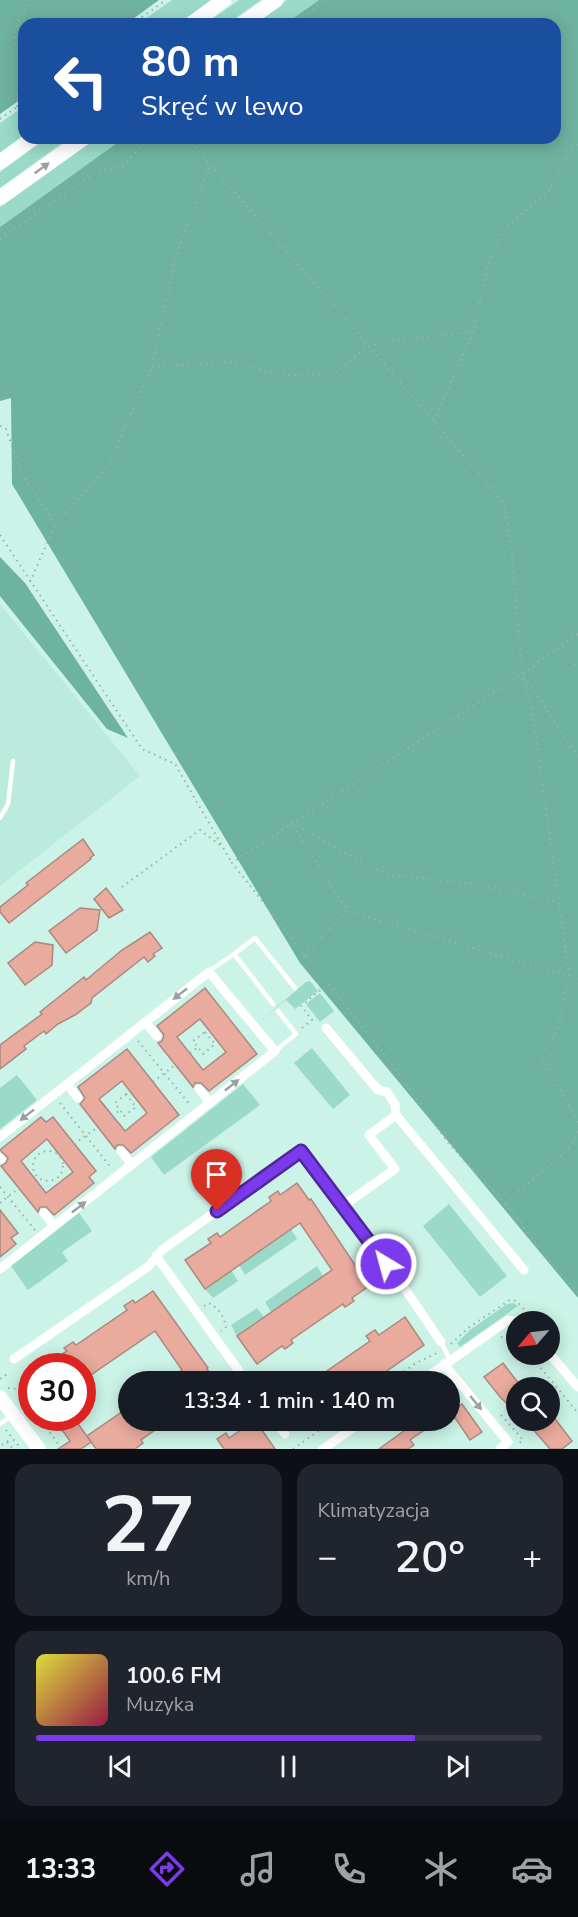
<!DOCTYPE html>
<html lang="pl">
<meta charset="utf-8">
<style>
body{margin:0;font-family:"Nunito Sans",sans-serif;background:#20242c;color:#f1f3f6;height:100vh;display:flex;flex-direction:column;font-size:22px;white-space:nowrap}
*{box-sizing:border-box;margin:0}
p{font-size:20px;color:#9ea1a6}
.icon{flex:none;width:33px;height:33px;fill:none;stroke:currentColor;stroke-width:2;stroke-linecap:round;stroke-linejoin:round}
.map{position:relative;height:1449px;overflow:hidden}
.sheet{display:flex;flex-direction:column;gap:15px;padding:15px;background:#0d0f14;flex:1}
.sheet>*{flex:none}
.guide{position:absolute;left:18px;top:18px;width:543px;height:126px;border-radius:18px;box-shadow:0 3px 15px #0003;background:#1a4fa0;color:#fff;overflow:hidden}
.needle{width:39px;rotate:242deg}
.buttons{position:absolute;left:506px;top:1311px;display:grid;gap:12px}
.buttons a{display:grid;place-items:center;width:54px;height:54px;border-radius:50%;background:#171b24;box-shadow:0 3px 15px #0003;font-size:30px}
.speed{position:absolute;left:18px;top:1353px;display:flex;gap:12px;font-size:30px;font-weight:700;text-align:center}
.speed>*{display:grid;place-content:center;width:78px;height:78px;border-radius:50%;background:#171b24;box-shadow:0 3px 15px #0003;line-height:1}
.speed .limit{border:9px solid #d22;background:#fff;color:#111}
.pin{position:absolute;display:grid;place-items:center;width:51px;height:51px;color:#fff;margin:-62px -26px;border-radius:50% 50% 50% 0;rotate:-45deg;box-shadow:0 0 6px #0007}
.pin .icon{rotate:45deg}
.me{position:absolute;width:66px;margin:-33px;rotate:323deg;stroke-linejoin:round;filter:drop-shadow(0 0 4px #0008)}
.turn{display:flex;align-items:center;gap:21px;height:126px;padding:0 24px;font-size:27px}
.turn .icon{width:78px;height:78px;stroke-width:2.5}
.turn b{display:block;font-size:42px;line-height:51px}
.big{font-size:45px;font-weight:600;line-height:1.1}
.sheet .tile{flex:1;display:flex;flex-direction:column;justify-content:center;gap:9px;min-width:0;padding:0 21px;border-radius:18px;background:#20242c}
.sheet .dial{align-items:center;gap:0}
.dial b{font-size:78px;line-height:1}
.song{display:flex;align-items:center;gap:18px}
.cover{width:72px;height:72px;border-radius:9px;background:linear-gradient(135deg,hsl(60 70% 55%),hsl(340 70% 35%))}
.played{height:6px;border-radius:3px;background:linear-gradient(90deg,#7c3aed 75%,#363941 75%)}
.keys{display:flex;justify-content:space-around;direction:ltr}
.heat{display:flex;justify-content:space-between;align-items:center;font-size:33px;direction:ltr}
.sheet .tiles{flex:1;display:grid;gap:15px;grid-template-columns:1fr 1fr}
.tile:last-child{grid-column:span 2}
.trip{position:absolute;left:118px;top:1371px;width:342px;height:60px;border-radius:30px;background:#171b24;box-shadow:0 3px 15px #0003;font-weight:600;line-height:60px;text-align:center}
.menu{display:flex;height:96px;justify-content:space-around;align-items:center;background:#090b0e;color:#9ea1a6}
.menu .icon{width:42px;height:42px}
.menu .on{color:#7c3aed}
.menu b{font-size:27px;color:#f1f3f6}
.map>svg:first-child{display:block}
.built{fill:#baebdc}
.green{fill:#9bdac8}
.forest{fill:#6eb2a0}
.building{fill:#e9ab9e;stroke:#ab8981;stroke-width:1.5;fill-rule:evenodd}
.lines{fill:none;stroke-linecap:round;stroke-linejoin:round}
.path{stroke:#94b4aa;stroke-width:2;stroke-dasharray:1.5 4.5;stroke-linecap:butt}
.lane{stroke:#fff;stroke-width:4.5}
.street{stroke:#fff;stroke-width:9}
.secondary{stroke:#fff;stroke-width:14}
.primary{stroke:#fff;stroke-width:15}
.oneway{fill:#9aa19f}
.route-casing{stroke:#51269a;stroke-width:15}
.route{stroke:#7c3aed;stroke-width:10}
</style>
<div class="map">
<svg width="578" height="1449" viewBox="0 0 578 1449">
<rect width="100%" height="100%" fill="#ccf3e7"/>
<polygon class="built" points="0,604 140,776 0,886"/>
<g class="green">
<polygon points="172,0 211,0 178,24 138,24"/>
<polygon points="239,0 261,0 227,24 205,24"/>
<polygon points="287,0 319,0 285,24 254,24"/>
<polygon points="24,106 24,135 0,153 0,123"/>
<polygon points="47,138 69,138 0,188 0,172"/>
<polygon points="96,138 124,138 0,227 0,207"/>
<polygon points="310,981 318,991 295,1009 286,1000 258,1023 306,982"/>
<polygon points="320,993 334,1011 320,1022 306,1004"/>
<polygon points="312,1048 350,1095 333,1109 294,1063"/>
<polygon points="17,1075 37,1100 0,1129 0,1088"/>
<polygon points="243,1084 260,1105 164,1175 151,1157"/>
<polygon points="449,1204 507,1276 480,1297 423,1226"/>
<polygon points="79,1213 92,1231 62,1252 68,1261 28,1290 11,1266"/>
<polygon points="291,1229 297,1239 245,1275 239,1265"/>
<polygon points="317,1266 323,1276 271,1312 265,1302"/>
<polygon points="231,1270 238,1281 213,1298 205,1289"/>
<polygon points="513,1303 518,1306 460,1347 457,1343 470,1330 507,1304"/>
<polygon points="257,1308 264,1317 237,1336 231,1325"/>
</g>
<g class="forest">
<polygon points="0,0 159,0 126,24 24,24 24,97 0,114"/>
<polygon points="319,0 578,0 578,1298 300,963 12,484 11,398 0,401 0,227 124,138 555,138 555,24 285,24"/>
<polygon points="0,557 25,583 128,738 107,729 0,596"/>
</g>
<g class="building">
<polygon points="83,839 94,855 90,858 91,859 9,923 0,912 0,907 28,885 26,883"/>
<polygon points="106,888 123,910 109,918 94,899"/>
<polygon points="80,908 100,910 97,930 66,953 49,931"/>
<polygon points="150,932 162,948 153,954 155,956 148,962 144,957 92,998 91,1003 75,1015 58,1024 46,1034 44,1031 24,1046 26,1049 0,1069 0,1045 42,1014 40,1012 84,977 86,980 122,950"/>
<polygon points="35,942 53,945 52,965 25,985 8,963"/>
<path d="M 205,988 L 257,1054 L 209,1091 L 201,1083 L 195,1083 L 193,1087 L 158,1043 L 162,1041 L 164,1035 L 157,1026 ZM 200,1019 L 226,1052 L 203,1070 L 177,1037 Z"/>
<path d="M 127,1049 L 179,1115 L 131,1153 L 123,1145 L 117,1145 L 115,1149 L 80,1104 L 85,1098 L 78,1087 ZM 122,1081 L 147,1113 L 125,1131 L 99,1099 Z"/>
<path d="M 41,1117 L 46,1122 L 53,1117 L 96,1171 L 89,1177 L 94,1183 L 54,1215 L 46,1207 L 40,1207 L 38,1212 L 1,1166 L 6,1163 L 8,1158 L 0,1150 ZM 47,1139 L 73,1172 L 46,1193 L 21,1161 Z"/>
<polygon points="297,1183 309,1200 311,1199 369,1286 352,1298 354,1301 345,1307 343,1304 291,1340 293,1343 285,1349 282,1346 257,1364 237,1336 332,1270 300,1223 205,1289 185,1260 211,1243 208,1239 217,1233 220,1237 271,1201 269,1197 278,1191 280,1195"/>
<polygon points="0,1210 18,1233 11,1238 16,1244 0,1257"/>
<polygon points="153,1291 208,1368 207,1369 216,1382 165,1382 182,1370 155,1331 82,1381 82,1366 44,1366 67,1351 64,1348 73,1342 76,1345 127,1310 124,1306 133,1300 135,1303"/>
<polygon points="405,1317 424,1345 371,1382 311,1382 370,1341 366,1336 375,1330 379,1335"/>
<polygon points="503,1363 522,1388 516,1388 516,1412 501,1398 484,1377"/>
<polygon points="462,1404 482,1432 470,1440 451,1412"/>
<polygon points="129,1407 129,1420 169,1420 141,1440 143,1443 135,1449 96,1449 87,1436"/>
<polygon points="549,1411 572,1441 562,1449 550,1449 525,1420 549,1420"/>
<polygon points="44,1418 74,1418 91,1442 81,1449 58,1449 70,1441 63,1431 50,1426"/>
<polygon points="255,1420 275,1449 224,1449 217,1439 226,1433 229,1438"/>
<polygon points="419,1420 439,1420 410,1440 414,1445 408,1449 379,1449"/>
</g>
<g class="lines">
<g class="path">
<polyline points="132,24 166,0"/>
<polyline points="293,24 326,0"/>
<path d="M 24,60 C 4,39 19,20 31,0"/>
<polyline points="17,107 17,94 24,72"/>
<polyline points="0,119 24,102"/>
<polyline points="187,138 332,303 504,503 511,543 522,674 532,710 569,975 558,1029 541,1056 578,1122"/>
<polyline points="0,239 96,172 123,166 149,138"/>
<polyline points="152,367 229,362 286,375 334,374 368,346 405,339 473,332"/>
<polyline points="434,421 473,332 488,265 503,230 549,191 569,152 578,144"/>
<polyline points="0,426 6,429 21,473 55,524"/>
<polyline points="0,535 142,749 175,764 232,863"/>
<polyline points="30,582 55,525 110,464 125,427 152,367 175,259 210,164"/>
<polyline points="578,634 522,674 232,863 394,1067 449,1144 505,1203 553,1265 578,1292"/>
<polyline points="555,650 578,667"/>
<polyline points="524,676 578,756"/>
<polyline points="292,823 370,867 390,875 464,882 558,902"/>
<polyline points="293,825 347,911"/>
<polyline points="122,887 200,830 220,845"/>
<polyline points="304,955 347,911 578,979"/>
<polyline points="302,1028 312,1020 301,1006 328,984"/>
<polygon points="205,1032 215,1044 203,1054 193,1041"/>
<polyline points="138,1041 191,1106"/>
<polyline points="190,1053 198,1047"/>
<polyline points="153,1082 175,1065"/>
<polygon points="126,1094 136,1107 124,1116 115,1103"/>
<polyline points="60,1103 112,1169"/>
<polyline points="112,1116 120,1110"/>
<polyline points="74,1144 98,1127"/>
<circle cx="48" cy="1166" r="15"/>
<polyline points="0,1187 35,1230"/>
<polyline points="0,1203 19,1188"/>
<polyline points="505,1203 561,1156 575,1140 578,1130"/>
<path d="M 204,1306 L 208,1303 C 219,1307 224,1317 226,1327 L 221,1331"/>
<polyline points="501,1337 516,1339"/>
<polyline points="451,1344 468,1328 510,1300 517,1301 534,1322"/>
<polyline points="529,1354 578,1413"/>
<polyline points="0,1379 10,1372"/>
<polyline points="389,1382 416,1363 439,1352"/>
<polyline points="8,1388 18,1389 32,1408"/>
<polyline points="501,1415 523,1440 518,1444"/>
<polyline points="39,1418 62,1449"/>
<polyline points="6,1430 21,1449"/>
<polyline points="7,1442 13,1449"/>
<polyline points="2,1445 12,1438"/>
<polyline points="293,1449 334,1420"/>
</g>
<g class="lane">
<polyline points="0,818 8,804 13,761"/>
<polyline points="234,954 255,938 295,988"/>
<polyline points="209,971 234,954 273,1004"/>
<polyline points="275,1051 296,1034 278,1011"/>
<polyline points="441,1342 450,1360"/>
<polyline points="0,1424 11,1416"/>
</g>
<g class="street">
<polyline points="145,1022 157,1036"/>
<polyline points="326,1028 378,1090 387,1092 395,1104 396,1115"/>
<polyline points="67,1084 78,1098"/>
<polyline points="199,1089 210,1103"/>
<polyline points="0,1137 209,972 275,1051 0,1269"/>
<polyline points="121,1151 132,1165"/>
<polyline points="0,1158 1,1159"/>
<polyline points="343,1206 395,1169 369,1135 396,1115 524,1270"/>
<polyline points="44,1213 54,1226"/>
<polyline points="156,1256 247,1382"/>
<polyline points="549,1353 578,1387"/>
<polyline points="14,1359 149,1266 162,1250 301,1151 405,1289 441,1342"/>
<polyline points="444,1364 508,1442 500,1449"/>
<polyline points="420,1382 504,1323 508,1320 519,1322"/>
<polyline points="275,1420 285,1434"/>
<polyline points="323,1449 364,1420"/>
</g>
<polyline class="secondary" points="0,1397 39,1449"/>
<g class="primary">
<polyline points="191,24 224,0"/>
<polyline points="242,24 276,0"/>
<polyline points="0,162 33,138"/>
<polyline points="0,198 84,138"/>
</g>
</g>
<defs><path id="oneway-solid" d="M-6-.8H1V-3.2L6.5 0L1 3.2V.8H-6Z" transform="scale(1.5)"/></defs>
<g class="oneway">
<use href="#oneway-solid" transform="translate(42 168) rotate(-36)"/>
<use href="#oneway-solid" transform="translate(180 994) rotate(142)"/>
<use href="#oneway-solid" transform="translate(232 1085) rotate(-38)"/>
<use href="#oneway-solid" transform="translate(27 1115) rotate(142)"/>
<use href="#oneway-solid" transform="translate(79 1207) rotate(-38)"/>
<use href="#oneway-solid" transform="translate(476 1403) rotate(51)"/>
</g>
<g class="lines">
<g class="route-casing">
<polyline id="route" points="217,1211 301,1151 386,1264"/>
</g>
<use href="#route" class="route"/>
</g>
</svg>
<div class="buttons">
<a><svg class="needle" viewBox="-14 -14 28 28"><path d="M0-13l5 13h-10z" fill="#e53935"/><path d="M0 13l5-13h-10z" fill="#9ea1a6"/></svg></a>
<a><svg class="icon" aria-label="search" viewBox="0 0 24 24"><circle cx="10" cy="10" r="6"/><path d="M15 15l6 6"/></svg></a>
</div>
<div class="speed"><div class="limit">30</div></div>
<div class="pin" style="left:217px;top:1211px;background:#d93025"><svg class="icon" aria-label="arrive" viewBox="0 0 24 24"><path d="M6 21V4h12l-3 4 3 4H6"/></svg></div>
<svg class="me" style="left:386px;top:1264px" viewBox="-20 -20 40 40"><circle r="17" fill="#7c3aed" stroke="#fff" stroke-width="3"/><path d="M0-11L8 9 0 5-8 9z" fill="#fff"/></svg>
<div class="trip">13:34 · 1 min · 140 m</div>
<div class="guide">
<div class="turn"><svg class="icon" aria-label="left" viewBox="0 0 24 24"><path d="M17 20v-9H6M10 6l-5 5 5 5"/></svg><div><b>80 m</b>Skręć w lewo</div></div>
</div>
</div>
<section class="sheet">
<div class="tiles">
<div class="tile dial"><b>27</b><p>km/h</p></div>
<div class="tile"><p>Klimatyzacja</p>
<div class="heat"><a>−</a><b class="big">20°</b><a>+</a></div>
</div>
<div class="tile">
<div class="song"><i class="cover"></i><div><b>100.6 FM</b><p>Muzyka</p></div></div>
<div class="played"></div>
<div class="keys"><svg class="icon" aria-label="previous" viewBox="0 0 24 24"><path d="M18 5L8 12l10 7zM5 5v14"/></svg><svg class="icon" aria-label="pause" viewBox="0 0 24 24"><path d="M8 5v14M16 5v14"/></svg><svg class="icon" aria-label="next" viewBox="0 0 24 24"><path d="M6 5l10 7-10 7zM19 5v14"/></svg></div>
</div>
</div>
</section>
<nav class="menu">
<b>13:33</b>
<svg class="icon on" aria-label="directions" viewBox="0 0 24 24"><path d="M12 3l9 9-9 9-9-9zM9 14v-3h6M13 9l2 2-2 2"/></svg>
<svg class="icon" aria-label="music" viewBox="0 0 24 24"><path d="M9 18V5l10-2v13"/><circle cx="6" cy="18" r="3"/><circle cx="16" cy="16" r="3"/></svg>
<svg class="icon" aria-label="phone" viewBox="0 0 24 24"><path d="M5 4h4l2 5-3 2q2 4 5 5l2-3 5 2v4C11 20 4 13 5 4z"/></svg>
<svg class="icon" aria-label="climate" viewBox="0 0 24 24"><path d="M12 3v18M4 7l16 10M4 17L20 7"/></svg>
<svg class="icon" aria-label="car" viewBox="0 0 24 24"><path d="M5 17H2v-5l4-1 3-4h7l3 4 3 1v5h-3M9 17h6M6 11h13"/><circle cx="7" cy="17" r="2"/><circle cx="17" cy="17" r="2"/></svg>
</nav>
